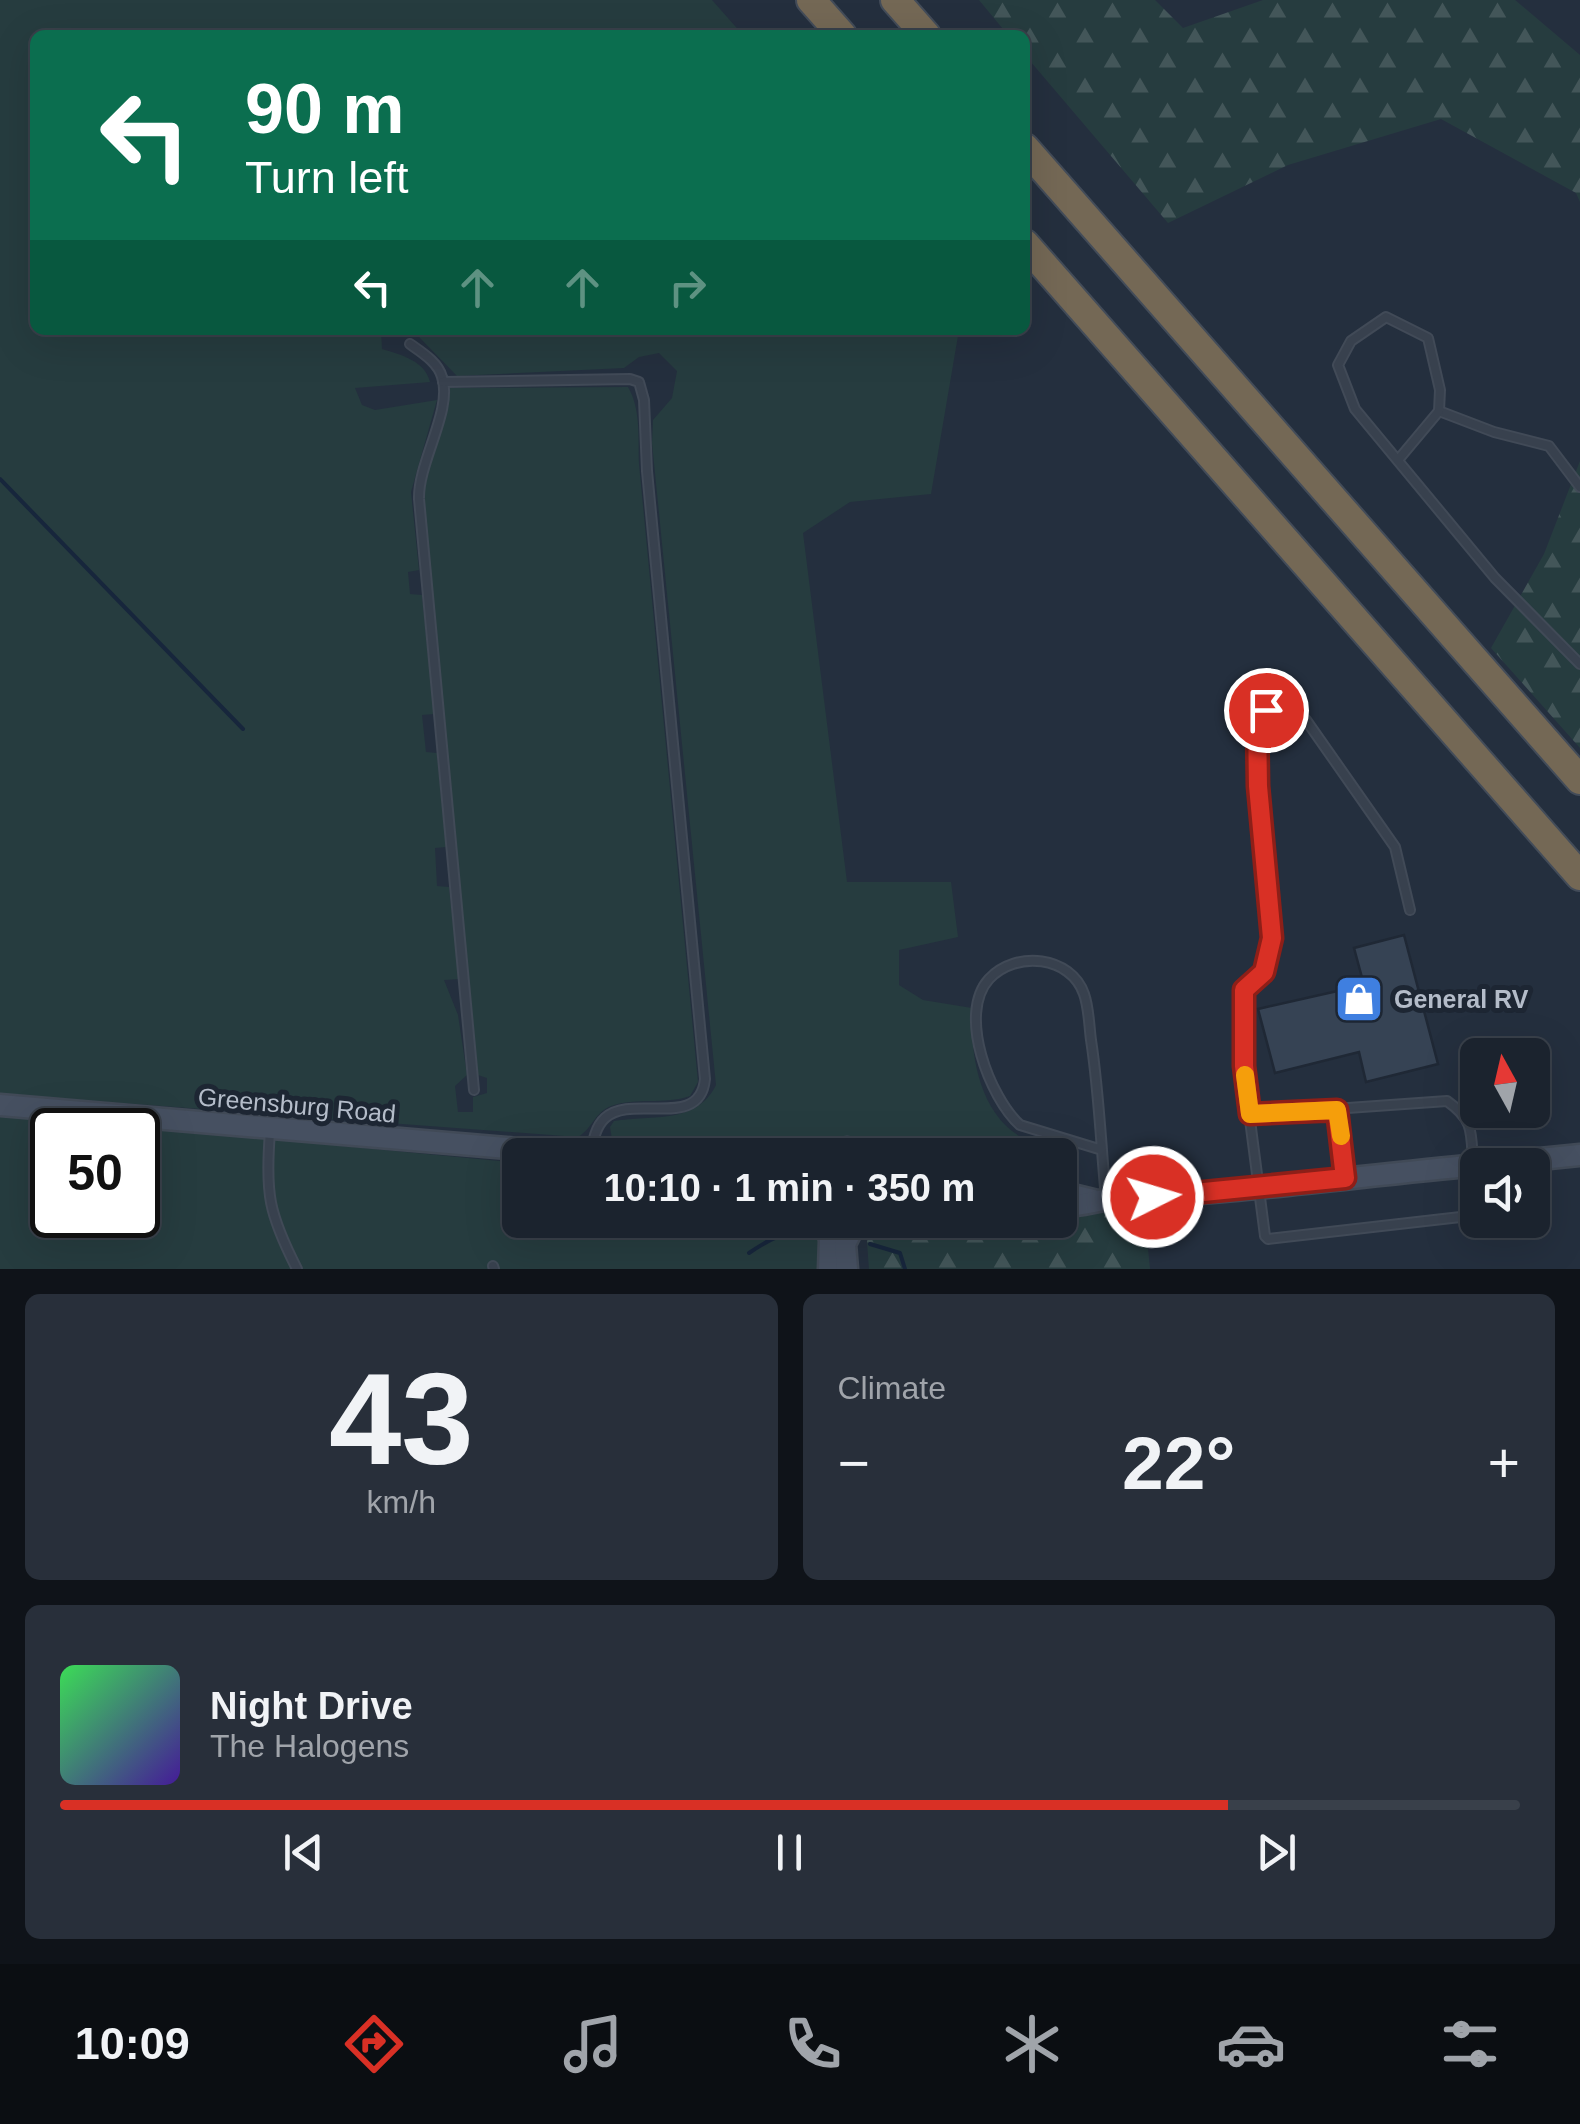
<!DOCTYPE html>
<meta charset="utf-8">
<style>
body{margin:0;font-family:Arial,sans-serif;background:#282f3a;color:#f1f3f6;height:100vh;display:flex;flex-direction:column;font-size:38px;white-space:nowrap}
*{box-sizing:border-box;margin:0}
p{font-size:32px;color:#a0a4aa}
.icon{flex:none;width:55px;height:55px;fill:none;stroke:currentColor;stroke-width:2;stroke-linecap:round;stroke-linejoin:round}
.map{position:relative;height:1269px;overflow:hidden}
.details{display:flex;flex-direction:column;gap:25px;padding:25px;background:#0f1319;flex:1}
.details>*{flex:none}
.hud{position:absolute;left:30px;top:30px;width:1000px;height:305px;border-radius:15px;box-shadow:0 10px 40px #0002,0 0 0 2px #39404a;background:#0b6e4f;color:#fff;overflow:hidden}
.needle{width:65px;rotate:352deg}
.fabs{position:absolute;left:1460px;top:1038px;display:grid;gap:20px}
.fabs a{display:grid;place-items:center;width:90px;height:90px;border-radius:15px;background:#1b232e;box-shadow:0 10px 40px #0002,0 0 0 2px #39404a;font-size:50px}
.speed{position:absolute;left:30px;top:1108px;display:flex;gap:20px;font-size:50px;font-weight:700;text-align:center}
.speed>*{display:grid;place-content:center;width:130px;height:130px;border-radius:50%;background:#1b232e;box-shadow:0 10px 40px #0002,0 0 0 2px #39404a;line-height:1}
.speed .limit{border:5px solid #111;border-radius:15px;background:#fff;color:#111}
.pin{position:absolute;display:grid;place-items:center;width:85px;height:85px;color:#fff;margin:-42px;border:5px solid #fff;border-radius:50%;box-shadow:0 2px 10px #0007}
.me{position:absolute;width:110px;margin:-55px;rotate:85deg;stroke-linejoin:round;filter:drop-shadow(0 0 8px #0008)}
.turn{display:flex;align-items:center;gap:35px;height:210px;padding:0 50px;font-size:45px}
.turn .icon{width:130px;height:130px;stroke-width:2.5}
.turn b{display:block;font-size:70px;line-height:85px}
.lanes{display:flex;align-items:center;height:95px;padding:0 50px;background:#0003;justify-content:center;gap:50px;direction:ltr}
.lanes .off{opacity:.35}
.big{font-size:75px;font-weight:700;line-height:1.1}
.details .card{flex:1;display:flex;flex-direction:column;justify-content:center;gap:15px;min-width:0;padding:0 35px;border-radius:15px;background:#282f3a}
.details .dial{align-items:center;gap:0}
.dial b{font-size:130px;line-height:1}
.song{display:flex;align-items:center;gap:30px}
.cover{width:120px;height:120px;border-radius:15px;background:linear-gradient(135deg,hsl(130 70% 55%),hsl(260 70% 35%))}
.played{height:10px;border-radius:5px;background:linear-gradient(90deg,#d93025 80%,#39404a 80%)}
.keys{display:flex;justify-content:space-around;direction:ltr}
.heat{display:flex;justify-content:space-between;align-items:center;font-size:55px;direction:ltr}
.details .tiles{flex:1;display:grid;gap:25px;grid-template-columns:1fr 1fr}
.card:last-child{grid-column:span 2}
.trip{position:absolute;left:502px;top:1138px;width:575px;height:100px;border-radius:15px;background:#1b232e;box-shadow:0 10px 40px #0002,0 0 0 2px #39404a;font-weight:700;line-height:100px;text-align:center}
.tab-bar{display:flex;height:160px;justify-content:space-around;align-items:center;background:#0b0e12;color:#a0a4aa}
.tab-bar .icon{width:70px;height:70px}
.tab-bar .active{color:#d93025}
.tab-bar b{font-size:45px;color:#f1f3f6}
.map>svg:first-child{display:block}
.grass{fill:#263c3f;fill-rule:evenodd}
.forest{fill:url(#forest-firs)}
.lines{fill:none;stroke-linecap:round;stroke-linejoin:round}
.stream{stroke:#17263c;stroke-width:4}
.building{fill:#364354;stroke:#1f2835;stroke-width:2.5}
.lane-casing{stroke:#414a57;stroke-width:12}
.secondary-casing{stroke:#414a57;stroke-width:25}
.highway-casing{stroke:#434c59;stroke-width:32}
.lane{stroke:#38414e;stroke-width:8}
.secondary{stroke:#465061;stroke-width:20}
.highway{stroke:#746855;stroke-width:28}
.route-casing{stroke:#8d1f18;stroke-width:25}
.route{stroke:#d93025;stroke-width:18}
.slow{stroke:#f59e0b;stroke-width:18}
.labels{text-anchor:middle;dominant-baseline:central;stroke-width:10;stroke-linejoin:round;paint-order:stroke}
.poi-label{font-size:25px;font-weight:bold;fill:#b4bcc9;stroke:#1d2633;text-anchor:start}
.street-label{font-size:25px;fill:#b4bcc9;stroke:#1d2633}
</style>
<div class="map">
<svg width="1580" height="1269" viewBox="0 0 1580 1269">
<defs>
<pattern id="forest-firs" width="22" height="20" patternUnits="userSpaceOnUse" patternTransform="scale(2.5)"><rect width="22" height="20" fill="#263c3f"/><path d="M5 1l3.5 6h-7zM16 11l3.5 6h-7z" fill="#435659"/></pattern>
</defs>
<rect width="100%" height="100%" fill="#242f3e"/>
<g class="grass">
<path d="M 0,0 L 712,0 L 743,35 L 35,35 L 35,330 L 381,330 L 382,349 C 402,355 425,361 430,382 L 355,388 L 362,405 L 375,410 L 437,400 L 411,492 L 419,570 L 408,572 L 410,594 L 422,595 L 434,714 L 422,715 L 426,752 L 437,753 L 446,847 L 435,848 L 437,886 L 449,887 L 459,979 L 444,980 L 458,1015 L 467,1075 L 455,1086 L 458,1112 L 473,1112 L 473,1097 L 487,1093 L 487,1078 L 478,1075 L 423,500 L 425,478 L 450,388 L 628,387 C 641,409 638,438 639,464 L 698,1082 L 690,1096 C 664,1105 637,1097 611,1106 C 595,1112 592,1129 578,1137 L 0,1094 Z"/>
<path d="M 419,330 L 959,330 L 931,494 L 850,502 L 803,533 L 847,882 L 951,882 L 958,937 L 899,950 L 899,985 L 923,1000 L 972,1008 C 970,1052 978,1110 1019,1136 C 1036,1147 1059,1153 1078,1160 L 1078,1176 L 1060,1180 L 1060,1155 L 883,1155 L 870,1141 L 835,1138 L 801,1155 L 722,1155 L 621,1146 L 612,1139 L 610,1127 L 614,1121 C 653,1115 697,1124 716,1085 L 652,443 L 653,420 L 672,398 L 677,371 L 659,353 L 639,357 L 624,368 L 457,376 L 419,337 Z"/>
<path d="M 0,1113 L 520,1163 L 520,1220 L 817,1220 L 824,1242 L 823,1269 L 0,1269 ZM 52,1130 L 138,1130 L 138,1215 L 52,1215 Z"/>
</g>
<g class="forest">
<polygon points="979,0 1155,0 1183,28 1263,0 1515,0 1580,55 1580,202 1576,193 1441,119 1288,165 1168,223 1025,55 1025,35 1008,35"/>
<polygon points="1580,461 1580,748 1491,648 1544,554"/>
<polygon points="1060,1209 1144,1209 1150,1269 869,1269 867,1241 879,1220 1060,1220"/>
</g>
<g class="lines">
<g class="stream">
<polyline points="0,479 243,729"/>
<polyline points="870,1244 900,1253 905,1269"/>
<path d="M 749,1253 C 770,1239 785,1229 811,1235"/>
</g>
</g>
<polygon class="building" points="1404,935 1438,1064 1366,1082 1359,1052 1275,1073 1258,1009 1364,985 1354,948"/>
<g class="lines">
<g class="lane-casing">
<g id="lane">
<path d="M 410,344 C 421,352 438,362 442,377 C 453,410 418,462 419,499 L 474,1090"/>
<path d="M 443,382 L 630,379 L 639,382 L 644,400 L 647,471 L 705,1079 C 700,1131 632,1093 605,1118 C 595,1127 593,1142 591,1154"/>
<polyline points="1439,411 1494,432 1549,446 1580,487"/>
<polyline points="1398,460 1439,411 1440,390 1428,338 1386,317 1351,341 1338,365 1355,409 1495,578 1580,664"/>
<polyline points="1410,910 1395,847 1306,720 1285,708 1266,710 1257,721 1258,786 1272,938 1263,972 1244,990 1243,1066 1265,1236 1268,1239 1478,1215"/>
<polyline points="1337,1110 1345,1179"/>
<path d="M 1250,1115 L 1447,1101 C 1474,1120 1471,1132 1473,1163"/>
<path d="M 270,1132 C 265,1194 269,1214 297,1269"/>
<path d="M 1102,1150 L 1020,1125 C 990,1098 957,1014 989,979 C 1016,950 1071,956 1084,994 C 1089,1008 1089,1025 1091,1040 C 1099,1092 1101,1146 1106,1199"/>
<polyline points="493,1266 494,1269"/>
</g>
</g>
<g class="secondary-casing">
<g id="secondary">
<polyline points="0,1105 589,1155"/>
<polyline points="618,1155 627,1152 656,1155"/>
<polyline points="824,1155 847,1148 867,1155"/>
<polyline points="1481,1165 1580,1155"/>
<polyline points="1060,1192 1093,1200"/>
<path d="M 1060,1206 C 1080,1207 1100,1199 1120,1198 C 1239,1193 1358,1176 1478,1165"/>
<polyline points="825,1220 830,1240 829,1269"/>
<polyline points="847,1269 845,1244 857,1220"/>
</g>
</g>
<g class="highway-casing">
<g id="highway">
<polyline points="811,0 842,35"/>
<polyline points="895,0 926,35"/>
<polyline points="1025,148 1580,780"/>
<polyline points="1025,244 1580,876"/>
</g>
</g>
<use href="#lane" class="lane"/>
<use href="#secondary" class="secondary"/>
<use href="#highway" class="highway"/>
</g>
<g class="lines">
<g class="route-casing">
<polyline id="route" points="1153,1197 1345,1178 1337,1110 1250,1114 1244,1066 1244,990 1264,972 1272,938 1258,786 1257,721 1266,710"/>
</g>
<use href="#route" class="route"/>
<polyline class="slow" points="1245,1075 1250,1114 1337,1110 1341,1136"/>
</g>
<defs>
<g id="shop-square" transform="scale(2.5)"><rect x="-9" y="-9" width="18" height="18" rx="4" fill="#3f7fe0" stroke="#1d2633"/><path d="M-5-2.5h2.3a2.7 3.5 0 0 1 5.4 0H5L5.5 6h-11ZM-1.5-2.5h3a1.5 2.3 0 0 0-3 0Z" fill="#fff"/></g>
</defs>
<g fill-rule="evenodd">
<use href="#shop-square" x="1359" y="999"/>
</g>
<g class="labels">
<g class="poi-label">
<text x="1394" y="999">General RV</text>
</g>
<g class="street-label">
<text transform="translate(297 1105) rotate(5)">Greensburg Road</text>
</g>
</g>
</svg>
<div class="fabs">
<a><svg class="needle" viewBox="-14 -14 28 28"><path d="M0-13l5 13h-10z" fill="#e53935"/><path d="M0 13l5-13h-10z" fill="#a0a4aa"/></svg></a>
<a><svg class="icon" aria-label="sound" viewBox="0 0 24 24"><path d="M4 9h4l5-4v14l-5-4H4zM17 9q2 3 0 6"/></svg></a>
</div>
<div class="speed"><div class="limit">50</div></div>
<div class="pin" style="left:1266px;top:710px;background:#d93025"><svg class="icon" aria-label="arrive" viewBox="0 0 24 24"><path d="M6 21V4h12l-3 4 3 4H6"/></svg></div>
<svg class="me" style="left:1153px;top:1197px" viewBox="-20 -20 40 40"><circle r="17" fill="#d93025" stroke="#fff" stroke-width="3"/><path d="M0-11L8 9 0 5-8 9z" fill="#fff"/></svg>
<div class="trip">10:10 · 1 min · 350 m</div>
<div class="hud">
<div class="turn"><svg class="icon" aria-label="left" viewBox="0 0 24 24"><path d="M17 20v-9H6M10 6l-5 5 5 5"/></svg><div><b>90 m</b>Turn left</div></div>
<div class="lanes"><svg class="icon" aria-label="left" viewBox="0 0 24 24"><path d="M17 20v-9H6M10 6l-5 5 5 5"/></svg><svg class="icon off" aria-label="ahead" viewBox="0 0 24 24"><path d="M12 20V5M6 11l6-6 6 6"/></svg><svg class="icon off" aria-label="ahead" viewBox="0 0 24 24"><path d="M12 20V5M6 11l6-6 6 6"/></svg><svg class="icon off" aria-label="right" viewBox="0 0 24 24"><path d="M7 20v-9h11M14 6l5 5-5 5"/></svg></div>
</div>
</div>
<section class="details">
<div class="tiles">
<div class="card dial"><b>43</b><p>km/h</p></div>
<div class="card"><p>Climate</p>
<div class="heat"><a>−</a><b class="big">22°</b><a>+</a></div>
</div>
<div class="card">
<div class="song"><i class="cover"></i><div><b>Night Drive</b><p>The Halogens</p></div></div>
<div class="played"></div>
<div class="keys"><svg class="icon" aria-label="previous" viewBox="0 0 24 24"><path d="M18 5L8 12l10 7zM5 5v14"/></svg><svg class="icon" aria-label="pause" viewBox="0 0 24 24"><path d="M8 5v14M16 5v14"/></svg><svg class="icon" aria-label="next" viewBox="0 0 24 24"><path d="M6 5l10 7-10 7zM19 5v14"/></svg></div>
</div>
</div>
</section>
<nav class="tab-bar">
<b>10:09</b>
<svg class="icon active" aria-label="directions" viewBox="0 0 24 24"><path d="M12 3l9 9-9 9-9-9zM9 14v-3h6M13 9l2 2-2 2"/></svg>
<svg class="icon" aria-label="music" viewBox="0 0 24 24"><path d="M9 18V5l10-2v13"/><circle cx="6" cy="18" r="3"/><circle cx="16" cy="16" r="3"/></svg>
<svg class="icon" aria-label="phone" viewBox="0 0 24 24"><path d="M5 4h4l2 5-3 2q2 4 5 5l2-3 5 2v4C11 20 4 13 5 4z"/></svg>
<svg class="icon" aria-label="climate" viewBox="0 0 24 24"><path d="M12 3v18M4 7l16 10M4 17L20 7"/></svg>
<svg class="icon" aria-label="car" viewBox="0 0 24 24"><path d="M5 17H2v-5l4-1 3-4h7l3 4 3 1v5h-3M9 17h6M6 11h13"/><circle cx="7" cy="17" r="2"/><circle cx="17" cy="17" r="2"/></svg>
<svg class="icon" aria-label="filters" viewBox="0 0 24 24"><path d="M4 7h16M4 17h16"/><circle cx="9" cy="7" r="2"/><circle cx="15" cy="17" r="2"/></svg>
</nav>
